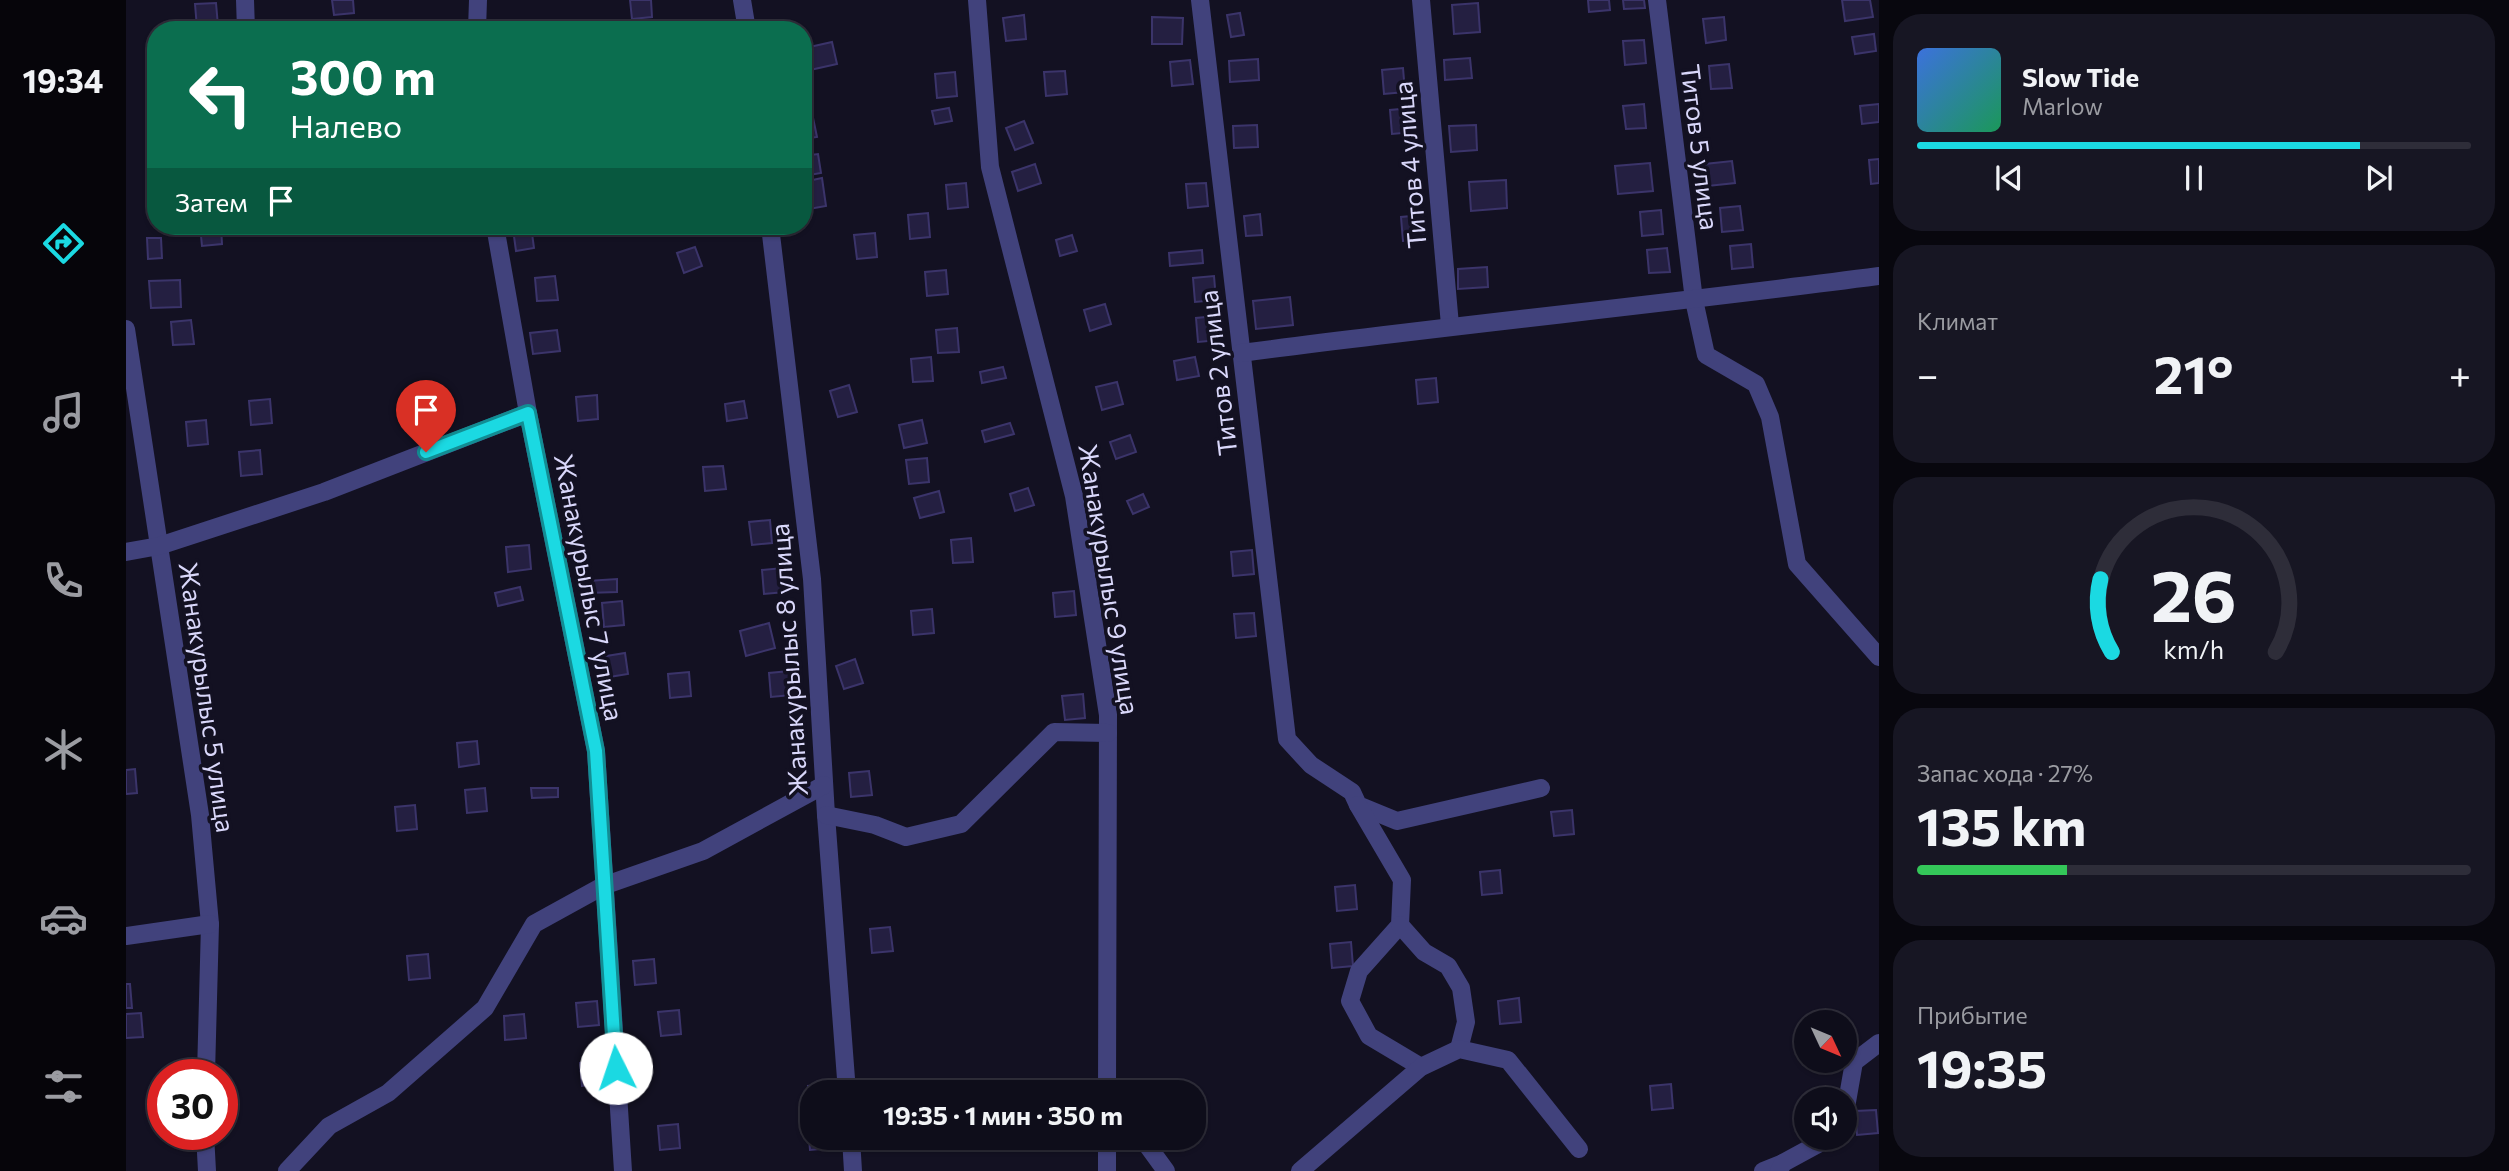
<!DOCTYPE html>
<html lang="ru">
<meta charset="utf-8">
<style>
body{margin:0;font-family:Commissioner,sans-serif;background:#171623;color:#f1f3f6;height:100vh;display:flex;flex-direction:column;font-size:26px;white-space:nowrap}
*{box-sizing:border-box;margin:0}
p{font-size:23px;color:#9b9ca2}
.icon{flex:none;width:38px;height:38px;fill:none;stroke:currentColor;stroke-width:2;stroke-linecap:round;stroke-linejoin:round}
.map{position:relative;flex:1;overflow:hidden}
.sheet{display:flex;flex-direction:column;gap:14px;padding:14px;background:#08070e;width:630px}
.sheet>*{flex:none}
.banner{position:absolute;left:21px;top:21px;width:665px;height:214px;border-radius:28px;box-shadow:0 2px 5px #0004,0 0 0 2px #2e2d39;background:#0b6e4f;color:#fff;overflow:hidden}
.needle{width:46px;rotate:134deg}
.buttons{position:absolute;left:1668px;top:1010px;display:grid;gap:14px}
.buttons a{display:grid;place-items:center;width:63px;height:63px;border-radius:50%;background:#0e0d1a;box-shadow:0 2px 5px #0004,0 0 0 2px #2e2d39;font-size:35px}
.speed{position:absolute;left:21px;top:1059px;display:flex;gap:14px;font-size:35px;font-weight:700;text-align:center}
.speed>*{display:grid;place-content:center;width:91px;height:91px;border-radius:50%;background:#0e0d1a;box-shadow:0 2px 5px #0004,0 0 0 2px #2e2d39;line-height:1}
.speed .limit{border:10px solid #d22;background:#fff;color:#111}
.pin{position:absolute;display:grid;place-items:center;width:60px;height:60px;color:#fff;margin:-72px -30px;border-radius:50% 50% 50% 0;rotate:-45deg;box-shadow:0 0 7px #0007}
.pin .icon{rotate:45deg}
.me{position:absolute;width:77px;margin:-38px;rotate:356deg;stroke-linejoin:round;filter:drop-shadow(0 0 5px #0008)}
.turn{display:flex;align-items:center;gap:24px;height:147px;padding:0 28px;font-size:32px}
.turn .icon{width:91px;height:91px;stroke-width:2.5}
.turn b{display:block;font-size:49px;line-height:60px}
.then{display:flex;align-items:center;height:66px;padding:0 28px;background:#0003;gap:14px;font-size:26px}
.big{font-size:52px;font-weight:700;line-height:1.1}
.sheet .widget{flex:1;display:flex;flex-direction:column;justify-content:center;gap:10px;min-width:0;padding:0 24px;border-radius:28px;background:#171623}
.sheet .dial{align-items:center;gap:0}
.dial svg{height:182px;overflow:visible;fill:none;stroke:#2e2d39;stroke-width:7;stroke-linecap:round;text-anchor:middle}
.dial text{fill:#f1f3f6;stroke:none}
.song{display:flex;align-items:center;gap:21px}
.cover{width:84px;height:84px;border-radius:10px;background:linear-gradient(135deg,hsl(220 70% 55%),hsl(150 70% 35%))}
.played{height:7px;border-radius:4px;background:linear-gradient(90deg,#1bd9e2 80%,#2e2d39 80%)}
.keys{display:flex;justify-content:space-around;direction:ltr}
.heat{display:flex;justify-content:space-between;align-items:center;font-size:38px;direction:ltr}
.charge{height:10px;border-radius:5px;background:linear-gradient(90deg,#34c759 27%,#2e2d39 0)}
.trip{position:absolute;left:674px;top:1080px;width:406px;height:70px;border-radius:28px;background:#0e0d1a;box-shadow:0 2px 5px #0004,0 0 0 2px #2e2d39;font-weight:700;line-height:70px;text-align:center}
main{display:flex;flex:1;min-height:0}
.dock{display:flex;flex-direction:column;width:126px;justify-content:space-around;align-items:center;background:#06050a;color:#9b9ca2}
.dock .icon{width:49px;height:49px}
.dock .active{color:#1bd9e2}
.dock b{font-size:32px;color:#f1f3f6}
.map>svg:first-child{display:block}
.building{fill:#241f41;stroke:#3b346a;stroke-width:2}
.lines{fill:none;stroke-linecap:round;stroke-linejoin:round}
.minor{stroke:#41427c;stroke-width:18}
.route-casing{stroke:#128d93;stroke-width:18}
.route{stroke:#1bd9e2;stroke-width:12}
.labels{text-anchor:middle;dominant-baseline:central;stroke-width:7;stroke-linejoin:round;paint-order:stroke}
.street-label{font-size:26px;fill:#d9d7fa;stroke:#131122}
</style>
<main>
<nav class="dock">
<b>19:34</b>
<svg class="icon active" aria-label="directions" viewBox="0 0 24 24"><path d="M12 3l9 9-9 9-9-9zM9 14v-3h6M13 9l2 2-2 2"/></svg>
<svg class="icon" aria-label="music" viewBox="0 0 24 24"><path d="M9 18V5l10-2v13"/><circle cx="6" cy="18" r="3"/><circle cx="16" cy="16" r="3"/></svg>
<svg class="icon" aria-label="phone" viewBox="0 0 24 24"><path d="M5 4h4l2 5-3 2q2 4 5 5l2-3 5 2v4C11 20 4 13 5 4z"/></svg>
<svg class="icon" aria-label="climate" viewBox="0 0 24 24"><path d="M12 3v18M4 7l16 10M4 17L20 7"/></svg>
<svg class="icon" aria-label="car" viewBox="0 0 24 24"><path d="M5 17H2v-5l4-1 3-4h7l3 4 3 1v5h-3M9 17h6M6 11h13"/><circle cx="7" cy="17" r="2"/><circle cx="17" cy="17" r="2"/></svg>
<svg class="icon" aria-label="filters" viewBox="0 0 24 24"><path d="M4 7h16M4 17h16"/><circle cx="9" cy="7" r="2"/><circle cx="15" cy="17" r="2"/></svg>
</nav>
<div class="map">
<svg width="1753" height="1171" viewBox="0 0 1753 1171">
<rect width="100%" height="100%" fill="#131122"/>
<g class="building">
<polygon points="206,0 227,0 228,13 208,15"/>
<polygon points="504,0 525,0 526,17 506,19"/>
<polygon points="1462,0 1483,0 1484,10 1463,12"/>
<polygon points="1497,0 1518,0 1519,8 1498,9"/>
<polygon points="1716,0 1744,0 1747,17 1719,21"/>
<polygon points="90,3 92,26 71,28 69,4"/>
<polygon points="1352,3 1354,32 1328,34 1326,5"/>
<polygon points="1114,13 1118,35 1105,37 1101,15"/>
<polygon points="898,15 900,39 880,41 877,18"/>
<polygon points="1026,17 1057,18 1056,44 1026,44"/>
<polygon points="1598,17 1600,40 1580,43 1577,19"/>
<polygon points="1748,34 1750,51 1729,54 1726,37"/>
<polygon points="1518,40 1520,63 1499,65 1497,41"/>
<polygon points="706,42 711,64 684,70 679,48"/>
<polygon points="1344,58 1346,78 1319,80 1318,60"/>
<polygon points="1132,59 1133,80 1104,82 1103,61"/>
<polygon points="1064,60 1067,84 1046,86 1044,62"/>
<polygon points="1603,64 1606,88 1585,89 1583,66"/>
<polygon points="1277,68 1279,92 1258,94 1256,70"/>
<polygon points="939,71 941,94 920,96 918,72"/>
<polygon points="829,72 831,96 811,98 809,74"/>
<polygon points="1518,104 1520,128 1500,129 1497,106"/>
<polygon points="1753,104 1753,122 1736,124 1734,106"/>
<polygon points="823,108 826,121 809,124 806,111"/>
<polygon points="1285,108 1287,132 1266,134 1264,110"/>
<polygon points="686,113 691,137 677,139 677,115"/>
<polygon points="898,121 907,143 889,150 880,128"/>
<polygon points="1131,125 1132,147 1108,148 1107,126"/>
<polygon points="1350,125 1351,150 1325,152 1323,126"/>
<polygon points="30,149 30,177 24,177 21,150"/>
<polygon points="692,154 695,173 677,176 677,156"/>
<polygon points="1753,159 1753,183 1745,184 1743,160"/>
<polygon points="1606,161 1609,183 1582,186 1579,164"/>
<polygon points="1524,163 1527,191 1492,194 1489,166"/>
<polygon points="909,164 915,183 892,191 886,172"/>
<polygon points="696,178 700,206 677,210 677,182"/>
<polygon points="1380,180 1381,208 1345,211 1343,182"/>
<polygon points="840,183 842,207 822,209 820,185"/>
<polygon points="1080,183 1082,206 1062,208 1060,184"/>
<polygon points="1614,206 1617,230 1596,232 1594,208"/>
<polygon points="1535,210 1537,234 1516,236 1514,212"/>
<polygon points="802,213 804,237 784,239 782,215"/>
<polygon points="1134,214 1136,235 1120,236 1118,216"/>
<polygon points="1296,215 1298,239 1277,241 1275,217"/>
<polygon points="74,226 95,226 96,244 76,246"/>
<polygon points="405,226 408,248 390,251 387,229"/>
<polygon points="749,233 751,257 731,259 728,235"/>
<polygon points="946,235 951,251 934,256 930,240"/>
<polygon points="21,238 35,238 36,258 22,259"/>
<polygon points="1625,244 1627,267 1606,269 1604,246"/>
<polygon points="569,247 576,266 558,273 551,253"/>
<polygon points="1541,248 1544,272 1523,273 1521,250"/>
<polygon points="1076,250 1077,263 1044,266 1043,253"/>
<polygon points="1361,267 1362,287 1332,289 1332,269"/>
<polygon points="820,270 822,294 801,296 799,272"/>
<polygon points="429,276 432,300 411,301 409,278"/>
<polygon points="1088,276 1090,300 1069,302 1067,278"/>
<polygon points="54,280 55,307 25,308 23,281"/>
<polygon points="1164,297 1167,325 1130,329 1127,301"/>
<polygon points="979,304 985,324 964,331 958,310"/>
<polygon points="1090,316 1093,340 1072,342 1070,318"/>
<polygon points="65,320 68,344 47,345 45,322"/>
<polygon points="831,328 833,352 812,353 810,330"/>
<polygon points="431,330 434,351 407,354 404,333"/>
<polygon points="805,357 807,381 787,382 785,359"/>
<polygon points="1069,357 1073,376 1051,380 1048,361"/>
<polygon points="877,367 880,378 856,383 854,372"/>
<polygon points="1310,378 1312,402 1292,404 1290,380"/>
<polygon points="991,382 997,404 976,410 970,387"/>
<polygon points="723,385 731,412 712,417 704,391"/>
<polygon points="471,395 472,419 452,421 450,397"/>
<polygon points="144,399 146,423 125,425 123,401"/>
<polygon points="618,401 621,418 601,421 599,404"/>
<polygon points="80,420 82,444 62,446 60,422"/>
<polygon points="796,420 801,443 778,448 773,425"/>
<polygon points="884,423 888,434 859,442 856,431"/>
<polygon points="1004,435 1010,452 990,459 984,442"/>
<polygon points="134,450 136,474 115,476 113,452"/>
<polygon points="801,458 803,482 783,484 780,460"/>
<polygon points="597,466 600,489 579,491 577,467"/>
<polygon points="902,488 908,505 889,511 884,494"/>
<polygon points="813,491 818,512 794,518 788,498"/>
<polygon points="1017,494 1023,507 1007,514 1001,501"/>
<polygon points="644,520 646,543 626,545 623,522"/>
<polygon points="845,538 847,562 827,563 825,540"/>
<polygon points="403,545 405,569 382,572 380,547"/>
<polygon points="1126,550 1128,574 1107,576 1105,552"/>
<polygon points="657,568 659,592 638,594 636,570"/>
<polygon points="491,579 491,592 461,593 461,581"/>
<polygon points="394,587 397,600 372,606 369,593"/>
<polygon points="948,591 950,615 929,617 927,593"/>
<polygon points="496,601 498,625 478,627 476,603"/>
<polygon points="806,609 808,633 787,635 785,611"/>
<polygon points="1128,613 1130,636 1110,638 1108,614"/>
<polygon points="643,623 649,648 620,656 614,631"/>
<polygon points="499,653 502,674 477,678 474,657"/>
<polygon points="729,659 737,683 718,689 710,666"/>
<polygon points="663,671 665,695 645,697 643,673"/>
<polygon points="563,672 565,696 544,698 542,674"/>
<polygon points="957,694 959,718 939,720 936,696"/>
<polygon points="351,741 353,764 333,767 331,743"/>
<polygon points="9,769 11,793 0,794 0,770"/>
<polygon points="743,771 746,795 725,797 723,773"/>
<polygon points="359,788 361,811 341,813 339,790"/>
<polygon points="405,788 432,788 432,797 406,798"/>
<polygon points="289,805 291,829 271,831 269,807"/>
<polygon points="1446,810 1448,834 1428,836 1425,812"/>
<polygon points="1374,870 1376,893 1356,895 1354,872"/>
<polygon points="1229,885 1231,909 1211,911 1209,887"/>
<polygon points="764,927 767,951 746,953 744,929"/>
<polygon points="1225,942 1227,966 1206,968 1204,944"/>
<polygon points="302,954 304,978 283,980 281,956"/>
<polygon points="528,959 530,983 509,985 507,961"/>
<polygon points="0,984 4,984 6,1008 0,1008"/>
<polygon points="1393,998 1395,1022 1374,1024 1372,1001"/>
<polygon points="471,1001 473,1025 452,1027 450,1003"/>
<polygon points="553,1010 555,1034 535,1036 532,1012"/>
<polygon points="15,1013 17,1037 0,1038 0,1014"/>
<polygon points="398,1014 400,1038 379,1040 378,1016"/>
<polygon points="474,1061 476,1084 456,1086 454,1063"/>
<polygon points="703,1084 703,1092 686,1092 684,1110 682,1086"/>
<polygon points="1545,1084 1547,1108 1526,1110 1524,1086"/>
<polygon points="1750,1110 1752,1133 1731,1135 1729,1111"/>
<polygon points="552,1124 554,1148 534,1150 532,1126"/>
<polygon points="682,1126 686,1126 686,1138 704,1138 705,1148 684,1150"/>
</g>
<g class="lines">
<g class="minor">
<polyline points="119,0 120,30"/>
<polyline points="616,0 621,30"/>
<polyline points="851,0 864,167 948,496 982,715 981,1092"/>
<polyline points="1074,0 1161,739 1185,765 1226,792 1232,805 1271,821 1415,788"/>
<polyline points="1295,0 1324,325"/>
<polyline points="1531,0 1568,300 1580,355 1630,384 1644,417 1671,564 1753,657"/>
<polyline points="351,30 352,0"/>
<polyline points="369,226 402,413 470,751 497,1171"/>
<polyline points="644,226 686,579 700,815 721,1092"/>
<polyline points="0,329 74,815 84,924 80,1074"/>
<path d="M 1115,353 C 1327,325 1540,304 1753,276"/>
<polyline points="0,552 33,546 198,492 402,413"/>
<polyline points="1232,805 1276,880 1274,925 1233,971 1224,1001 1243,1036 1295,1067"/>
<polyline points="700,815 749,825 780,837 835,824 928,732 982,733"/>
<polyline points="1274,925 1298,952 1322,966 1335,988 1340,1022 1333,1049"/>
<polyline points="0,936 84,924"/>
<polyline points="1718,1119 1728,1062 1753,1043"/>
<polyline points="79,1134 81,1171"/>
<polyline points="725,1138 727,1171"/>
<polyline points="1016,1138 1040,1171"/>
<polyline points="161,1171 203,1126 262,1093 359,1008 408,924 477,886 577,851 698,785"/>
<polyline points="981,1171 981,1138"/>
<polyline points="1174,1171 1295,1067 1333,1049 1382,1060 1453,1149"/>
<polyline points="1637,1171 1657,1163"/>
<polyline points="1653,1171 1657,1163 1703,1138"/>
</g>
</g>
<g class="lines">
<g class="route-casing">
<polyline id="route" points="300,452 402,413 470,751 490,1068"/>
</g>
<use href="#route" class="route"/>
</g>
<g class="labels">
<g class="street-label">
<text transform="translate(1575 147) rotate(83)">Титов 5 улица</text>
<text transform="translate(1283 165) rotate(-95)">Титов 4 улица</text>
<text transform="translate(1091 373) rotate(-97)">Титов 2 улица</text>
<text transform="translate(984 579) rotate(81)">Жанакурылыс 9 улица</text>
<text transform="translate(464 587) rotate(79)">Жанакурылыс 7 улица</text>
<text transform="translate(662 660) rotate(-94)">Жанакурылыс 8 улица</text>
<text transform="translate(82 697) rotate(82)">Жанакурылыс 5 улица</text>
</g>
</g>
</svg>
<div class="buttons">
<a><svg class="needle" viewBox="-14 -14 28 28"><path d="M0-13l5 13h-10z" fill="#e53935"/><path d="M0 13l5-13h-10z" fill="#9b9ca2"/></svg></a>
<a><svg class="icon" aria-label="sound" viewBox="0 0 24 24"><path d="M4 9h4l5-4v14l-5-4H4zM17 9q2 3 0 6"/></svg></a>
</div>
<div class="speed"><div class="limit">30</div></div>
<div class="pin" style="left:300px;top:452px;background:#d93025"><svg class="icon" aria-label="arrive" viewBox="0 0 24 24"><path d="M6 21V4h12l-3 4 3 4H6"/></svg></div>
<svg class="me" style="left:490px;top:1068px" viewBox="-20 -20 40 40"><circle r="19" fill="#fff"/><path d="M0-13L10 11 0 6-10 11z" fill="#1bd9e2"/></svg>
<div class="trip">19:35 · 1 мин · 350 m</div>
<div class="banner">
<div class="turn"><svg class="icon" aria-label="left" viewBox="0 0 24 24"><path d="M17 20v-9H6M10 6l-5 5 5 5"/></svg><div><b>300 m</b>Налево</div></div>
<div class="then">Затем<svg class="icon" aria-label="arrive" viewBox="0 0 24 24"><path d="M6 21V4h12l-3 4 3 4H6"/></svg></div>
</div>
</div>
<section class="sheet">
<div class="widget">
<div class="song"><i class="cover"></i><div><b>Slow Tide</b><p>Marlow</p></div></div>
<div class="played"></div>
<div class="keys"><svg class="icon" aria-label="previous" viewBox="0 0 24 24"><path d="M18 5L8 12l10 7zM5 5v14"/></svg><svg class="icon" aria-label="pause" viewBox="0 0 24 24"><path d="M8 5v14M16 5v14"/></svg><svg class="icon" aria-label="next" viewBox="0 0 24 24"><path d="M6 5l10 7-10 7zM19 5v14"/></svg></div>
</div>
<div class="widget"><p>Климат</p>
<div class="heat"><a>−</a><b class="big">21°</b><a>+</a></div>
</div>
<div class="widget dial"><svg viewBox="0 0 100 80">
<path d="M14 69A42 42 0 1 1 86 69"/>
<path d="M14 69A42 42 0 0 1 9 37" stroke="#1bd9e2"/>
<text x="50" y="56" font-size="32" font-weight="700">26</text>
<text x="50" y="72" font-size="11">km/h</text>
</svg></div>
<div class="widget"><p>Запас хода · 27%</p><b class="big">135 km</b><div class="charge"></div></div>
<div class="widget"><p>Прибытие</p><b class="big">19:35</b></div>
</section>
</main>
